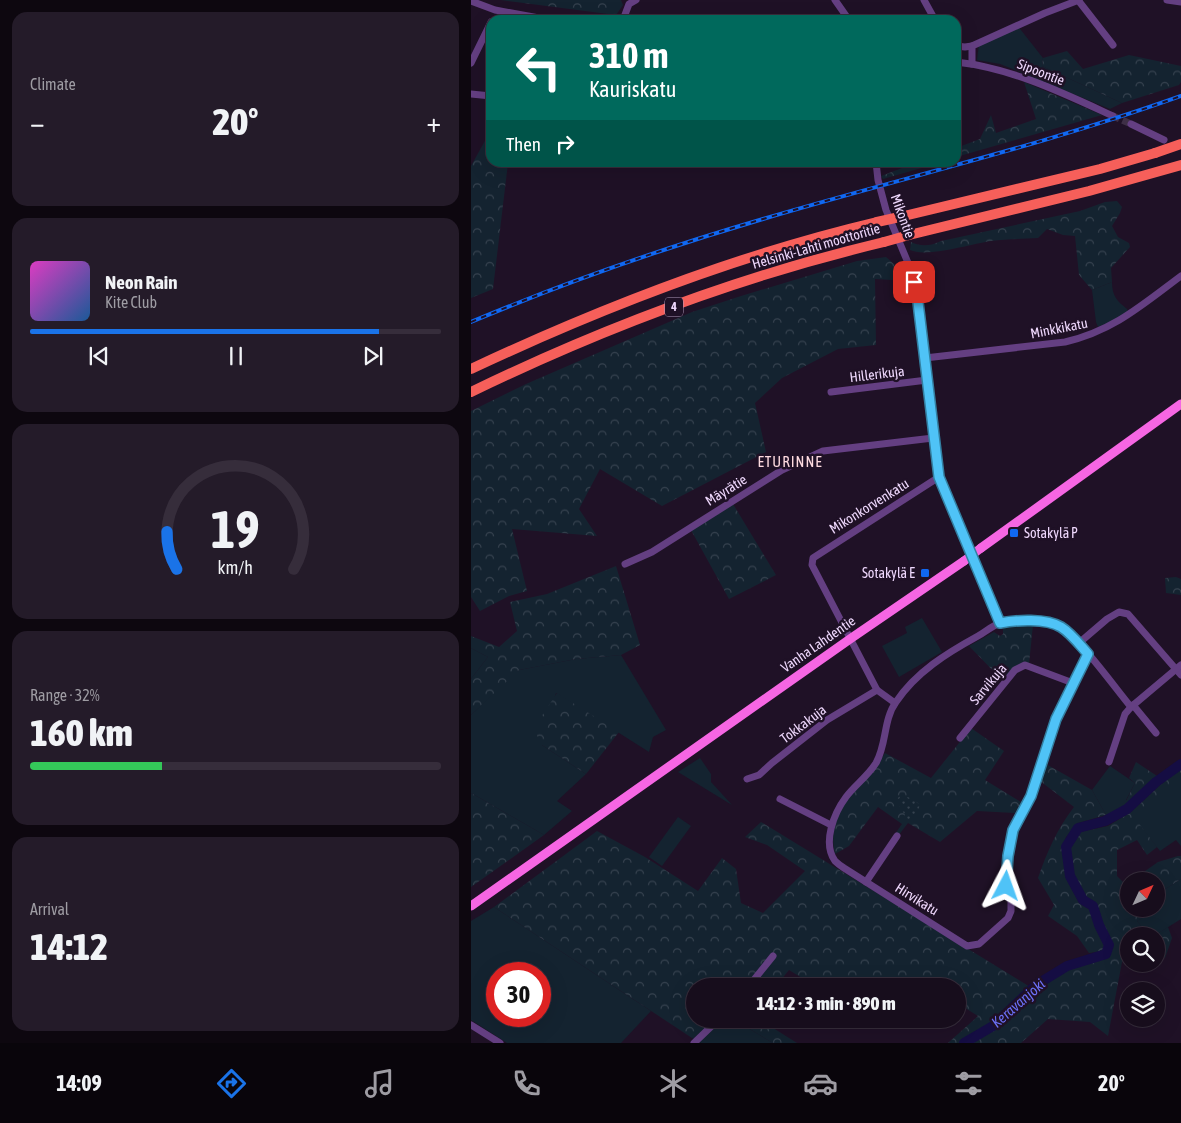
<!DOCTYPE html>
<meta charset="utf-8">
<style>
body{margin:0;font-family:"Asap Condensed",sans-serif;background:#241b29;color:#f1f3f6;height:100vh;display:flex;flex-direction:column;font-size:19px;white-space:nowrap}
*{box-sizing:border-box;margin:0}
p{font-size:16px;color:#9e9ca3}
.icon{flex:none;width:28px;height:28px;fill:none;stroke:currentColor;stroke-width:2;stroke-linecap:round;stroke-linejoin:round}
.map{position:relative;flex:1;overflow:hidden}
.details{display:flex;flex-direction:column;gap:12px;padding:12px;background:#0d070f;width:471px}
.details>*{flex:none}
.banner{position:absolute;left:15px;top:15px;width:475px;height:152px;border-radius:15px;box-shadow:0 5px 20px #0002,0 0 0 1px #362d3b;background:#00695c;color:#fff;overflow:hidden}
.needle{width:32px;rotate:46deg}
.buttons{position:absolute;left:649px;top:872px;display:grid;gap:10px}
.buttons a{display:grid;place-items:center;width:45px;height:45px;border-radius:50%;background:#170d1c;box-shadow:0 5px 20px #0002,0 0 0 1px #362d3b;font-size:25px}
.speed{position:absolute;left:15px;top:962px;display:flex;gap:10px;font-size:25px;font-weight:700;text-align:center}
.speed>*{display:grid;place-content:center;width:65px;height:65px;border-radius:50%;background:#170d1c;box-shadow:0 5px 20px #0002,0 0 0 1px #362d3b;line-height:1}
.speed .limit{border:8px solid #d22;background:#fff;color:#111}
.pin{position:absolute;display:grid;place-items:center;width:42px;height:42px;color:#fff;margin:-21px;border-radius:10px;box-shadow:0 2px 8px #0006}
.me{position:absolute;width:55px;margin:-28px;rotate:4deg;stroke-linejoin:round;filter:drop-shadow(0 0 4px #0008)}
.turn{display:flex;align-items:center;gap:18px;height:105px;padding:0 20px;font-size:22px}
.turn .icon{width:65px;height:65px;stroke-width:2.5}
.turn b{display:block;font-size:35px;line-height:42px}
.then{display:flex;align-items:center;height:48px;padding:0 20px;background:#0003;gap:10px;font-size:19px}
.big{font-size:38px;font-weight:800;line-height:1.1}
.details .tile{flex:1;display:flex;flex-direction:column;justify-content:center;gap:8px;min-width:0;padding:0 18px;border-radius:15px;background:#241b29}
.details .dial{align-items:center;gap:0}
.dial svg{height:130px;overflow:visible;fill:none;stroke:#362d3b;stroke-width:7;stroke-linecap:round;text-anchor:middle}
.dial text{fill:#f1f3f6;stroke:none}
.song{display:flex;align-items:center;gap:15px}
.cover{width:60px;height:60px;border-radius:8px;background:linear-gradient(135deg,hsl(310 70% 55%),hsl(210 70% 35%))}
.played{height:5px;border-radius:2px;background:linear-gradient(90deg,#1a73e8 85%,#362d3b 85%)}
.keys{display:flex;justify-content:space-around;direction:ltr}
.heat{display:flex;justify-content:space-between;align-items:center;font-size:28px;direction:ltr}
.charge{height:8px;border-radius:4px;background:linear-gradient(90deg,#34c759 32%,#362d3b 0)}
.trip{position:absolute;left:215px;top:978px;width:280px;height:50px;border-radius:25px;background:#170d1c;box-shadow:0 5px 20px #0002,0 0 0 1px #362d3b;font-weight:800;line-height:50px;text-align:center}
.dock{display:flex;height:80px;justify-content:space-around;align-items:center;background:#09050b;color:#9e9ca3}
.dock .icon{width:35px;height:35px}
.dock .on{color:#1a73e8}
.dock b{font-size:22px;color:#f1f3f6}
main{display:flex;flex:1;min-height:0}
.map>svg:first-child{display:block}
.grass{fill:#142330;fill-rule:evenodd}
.forest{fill:url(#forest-crowns)}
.park{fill:url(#park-dots)}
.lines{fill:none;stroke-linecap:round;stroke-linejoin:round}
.river{stroke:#150d43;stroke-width:10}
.minor-tunnel{stroke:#3e2f46;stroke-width:7;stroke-dasharray:7 3.5;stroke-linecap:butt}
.minor{stroke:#643f82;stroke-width:7}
.major{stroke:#f666e3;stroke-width:9}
.highway{stroke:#f65f5a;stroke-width:10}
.rail-casing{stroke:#1068f2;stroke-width:4}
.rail{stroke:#1f1126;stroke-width:2;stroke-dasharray:5.5;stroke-linecap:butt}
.major-bridge{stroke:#f666e3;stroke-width:9}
.highway-bridge{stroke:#f65f5a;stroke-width:10}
.route-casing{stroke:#337fa1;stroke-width:12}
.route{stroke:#4fc3f7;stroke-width:9}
.poi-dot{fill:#1068f2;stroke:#1f1126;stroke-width:2}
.labels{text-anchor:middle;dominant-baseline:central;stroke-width:5;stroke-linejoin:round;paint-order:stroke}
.shield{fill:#1f1126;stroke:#b19cbc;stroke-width:1}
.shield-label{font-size:12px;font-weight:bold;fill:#efd8fd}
.street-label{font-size:14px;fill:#efd8fd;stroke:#1f1126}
.poi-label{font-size:14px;fill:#efd8fd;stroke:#1f1126;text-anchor:start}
.neighbourhood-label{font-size:15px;letter-spacing:1px;fill:#fddadf;stroke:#1f1126}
.water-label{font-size:15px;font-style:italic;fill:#6c70f7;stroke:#1f1126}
</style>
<main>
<section class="details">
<div class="tile"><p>Climate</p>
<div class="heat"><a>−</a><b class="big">20°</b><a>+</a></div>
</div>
<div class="tile">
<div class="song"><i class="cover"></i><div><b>Neon Rain</b><p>Kite Club</p></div></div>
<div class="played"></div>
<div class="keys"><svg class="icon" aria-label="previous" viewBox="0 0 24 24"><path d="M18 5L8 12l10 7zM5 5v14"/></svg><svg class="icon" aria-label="pause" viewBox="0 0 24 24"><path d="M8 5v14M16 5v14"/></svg><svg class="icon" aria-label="next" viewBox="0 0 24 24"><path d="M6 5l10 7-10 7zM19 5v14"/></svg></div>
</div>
<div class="tile dial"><svg viewBox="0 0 100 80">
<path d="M14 69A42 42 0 1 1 86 69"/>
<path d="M14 69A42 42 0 0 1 8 46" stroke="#1a73e8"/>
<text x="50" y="56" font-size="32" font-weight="700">19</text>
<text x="50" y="72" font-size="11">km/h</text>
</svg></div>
<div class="tile"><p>Range · 32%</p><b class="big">160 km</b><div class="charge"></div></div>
<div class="tile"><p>Arrival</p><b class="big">14:12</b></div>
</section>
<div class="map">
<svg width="710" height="1043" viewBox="0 0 710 1043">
<defs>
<pattern id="forest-crowns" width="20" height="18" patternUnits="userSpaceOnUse" patternTransform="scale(1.25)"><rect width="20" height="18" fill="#142330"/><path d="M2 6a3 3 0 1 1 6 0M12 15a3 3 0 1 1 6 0" fill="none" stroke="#36424f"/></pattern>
<pattern id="park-dots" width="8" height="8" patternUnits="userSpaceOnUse" patternTransform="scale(1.25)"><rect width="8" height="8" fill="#142330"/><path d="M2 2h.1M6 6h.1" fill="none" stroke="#36424f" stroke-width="1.8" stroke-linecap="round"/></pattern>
</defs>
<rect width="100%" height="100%" fill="#1f1126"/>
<g class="grass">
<polygon points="546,25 572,58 571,66 651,103 639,109 529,64 506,60 508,43"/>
<path d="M 641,282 C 641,296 646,301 656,309 L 657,312 L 648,318 L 627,327 L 625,322 L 621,290 Z"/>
<polygon points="451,618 471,652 428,677 411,646 436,633 434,627"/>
<polygon points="0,648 17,657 0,679"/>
<polygon points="150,655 195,730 182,737 178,752 85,693 71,745 115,774 86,801 101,811 73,835 0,793 0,715 43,673 48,670 105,659"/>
<polygon points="229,758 240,774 240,782 261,805 207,772"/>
<polygon points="639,766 664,783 655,800 659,804 655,808 635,815 621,790"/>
<polygon points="710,781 710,846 705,840 689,851 662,817"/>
<polygon points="207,817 220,826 191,866 178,857"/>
<polygon points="710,879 710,919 683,936 678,936 666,921 687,909 685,895"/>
<path d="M 23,907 L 180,1011 L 150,1043 L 36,1043 L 0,1020 L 0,921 ZM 26,974 L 69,974 L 69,1016 L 26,1016 Z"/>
<polygon points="259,1019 262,1019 302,1043 230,1043 221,1038"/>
</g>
<g class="forest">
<polygon points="30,0 150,0 152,5 145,15"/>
<polygon points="596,51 612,69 658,55 710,66 710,82 708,85 651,103 571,66 572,58"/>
<polygon points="553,82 631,115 485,157 485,148 509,139 520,115 525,133 565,119"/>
<polygon points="20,130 20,162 37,163 22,289 0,298 0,166"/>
<polygon points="447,162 468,163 412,179 410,176"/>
<path d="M 646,201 L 651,207 L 649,213 L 641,226 L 647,237 L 658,243 L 659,247 L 640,268 L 641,282 L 621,290 L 608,275 L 604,236 L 592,235 L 576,229 L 567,238 C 551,239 535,239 520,241 C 499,244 456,258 439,250 L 440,242 C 450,247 460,246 470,241 L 609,211 L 634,202 Z"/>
<polygon points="415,257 429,269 435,271 438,281 404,279 405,345 367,349 311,378 284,403 295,452 191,506 129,469 108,509 126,536 41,529 56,591 38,596 9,611 0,597 0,411 55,384 221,312 270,296 386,261"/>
<polygon points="262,504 305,575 258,599 220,530"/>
<polygon points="145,566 169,645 150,655 105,659 48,670 0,715 0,679 17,657 0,648 0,636 28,647 46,631 39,602 76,594"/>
<polygon points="705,577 710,579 710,595 695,593 694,578"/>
<polygon points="562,625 558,664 532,681 498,646 523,632 529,636 532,634 532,629 537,626"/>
<polygon points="86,693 148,732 115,774 71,745 66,736 66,723"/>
<path d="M 500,728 L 533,751 L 514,780 L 550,802 L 544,813 L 506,811 L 469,842 L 437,823 L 427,836 L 424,834 L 431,824 L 407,807 L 378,846 L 364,854 C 353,809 394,786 414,753 L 460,778 Z"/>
<polygon points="665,762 686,776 659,804 655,801 664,783 658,778"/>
<path d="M 575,764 L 621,790 L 635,815 L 607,823 L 595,837 L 591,849 L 595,878 L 608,903 L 619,910 L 633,945 L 632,951 L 618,953 L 606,936 L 577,916 L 583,905 L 567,878 C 576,852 586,829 603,807 L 569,781 Z"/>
<polygon points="710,769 710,782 663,817 686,847 676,855 666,840 646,850 646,876 655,885 657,883 658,909 685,909 685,903 688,909 666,921 678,936 658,936 657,957 651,962 637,1036 619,1022 577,1019 550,1043 477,1043 507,1016 486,1003 486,986 458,986 442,977 418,986 344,986 318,970 305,986 224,986 224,1019 259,1019 221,1038 23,907 126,831 174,857 227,891 251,858 265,869 270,903 292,913 334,871 296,845 274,837 290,822 564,990 597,970 637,956 641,944 630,920 624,904 614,895 603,874 599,848 609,832 637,826 660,812 688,786"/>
<polygon points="0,793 73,835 0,887"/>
<polygon points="707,856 710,856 710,879 685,895 685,881 660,881 687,862"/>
<polygon points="697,927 701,938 694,958 685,952 685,936 683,936"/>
<polygon points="262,1019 288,1019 326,1043 302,1043"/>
</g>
<polygon class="park" points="430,794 443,800 449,805 444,817 437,822 434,820 434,815 425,801"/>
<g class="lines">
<polyline class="river" points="493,1043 522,1026 565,985 596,966 635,954 638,945 628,925 622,906 612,900 599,876 595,847 607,828 634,821 656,809 685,782 710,764"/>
<polyline class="minor-tunnel" points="642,116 660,124"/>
<g class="minor">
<polyline points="364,0 378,20"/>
<polyline points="453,0 464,20"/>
<polyline points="607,0 642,45"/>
<polyline points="696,0 710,2"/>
<polyline points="0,1 24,10 79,20"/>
<polyline points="152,20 158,4 165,0"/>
<polyline points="485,46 494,47 501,46"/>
<path d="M 485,62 C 541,68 592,93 642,116"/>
<polyline points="0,63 20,22"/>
<polyline points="501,64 501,46 574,13 608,0"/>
<polyline points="0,94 20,96"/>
<polyline points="660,124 693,140"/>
<polyline points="405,162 407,180 415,210 440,270 446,294 468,477 529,623"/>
<path d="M 454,358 L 594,342 C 642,331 671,305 710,276"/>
<polyline points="360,392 456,380"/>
<polyline points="154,564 181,552 311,470 352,451 462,438"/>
<polyline points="608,643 636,619 648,612 657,614 710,675"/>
<path d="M 617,654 L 585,719 L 560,796 L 542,830 L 535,882 L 540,902 L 540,911 L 537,918 L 508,944 L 496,946 L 373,868 C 370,866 366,863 364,861 C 351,843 363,813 375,797 C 384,785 397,776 405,763 C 416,744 412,720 425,702 C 445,672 476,653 507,636 C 514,632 522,625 530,623 C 543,618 574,619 586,625 C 606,634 644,688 660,707"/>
<polyline points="424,703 406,690 341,565 342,558 468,477"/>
<polyline points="662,705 685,733"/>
<polyline points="489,738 544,670 554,665 602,683"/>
<polyline points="638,762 654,714 660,707 710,665"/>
<polyline points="276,779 288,775 301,763 356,720 406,690"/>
<polyline points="309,799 360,825"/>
<polyline points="395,882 426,836"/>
<polyline points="278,986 302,956"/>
<polyline points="0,1025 29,1043"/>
<polyline points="223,1043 248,1019"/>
</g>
<g class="major">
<polyline points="510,548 710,404"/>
<polyline points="0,906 379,639 493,561"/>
</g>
<g class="highway">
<polyline points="433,216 629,169 684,153"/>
<polyline points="438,235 618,191 710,165"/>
<path d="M 0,369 C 130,308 266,255 406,222"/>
<path d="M 0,392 C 132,328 270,276 413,242"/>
</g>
<g class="rail-casing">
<path id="rail" d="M 0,322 C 95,282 193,248 292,219 C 431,178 573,145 710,96"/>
</g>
<use href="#rail" class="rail"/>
<polyline class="major-bridge" points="493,561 510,548"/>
<g class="highway-bridge">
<polyline points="684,153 710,144"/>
<polyline points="406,222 433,216"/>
<polyline points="413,242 438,235"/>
</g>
</g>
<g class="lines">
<g class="route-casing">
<path id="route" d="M 443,282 L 446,294 L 468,477 L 529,623 C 545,620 575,618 590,627 C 600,633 609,645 617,654 L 585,719 L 560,796 L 542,830 L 537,856 L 535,886"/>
</g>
<use href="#route" class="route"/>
</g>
<g class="poi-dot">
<rect x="538" y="528" width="10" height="10" rx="2.5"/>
<rect x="449" y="568" width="10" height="10" rx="2.5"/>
</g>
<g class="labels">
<rect class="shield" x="194" y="297.5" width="18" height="19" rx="4"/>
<g class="shield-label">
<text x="203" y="307">4</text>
</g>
<g class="street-label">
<text transform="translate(570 72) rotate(21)">Sipoontie</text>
<text transform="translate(432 216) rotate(70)">Mikontie</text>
<text transform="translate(345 246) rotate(-16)">Helsinki-Lahti moottoritie</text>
<text transform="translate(588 328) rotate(-11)">Minkkikatu</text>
<text transform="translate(406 374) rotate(-7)">Hillerikuja</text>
<text transform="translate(255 490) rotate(-32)">Mäyrätie</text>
<text transform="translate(398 506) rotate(-32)">Mikonkorvenkatu</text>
<text transform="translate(347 644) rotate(-35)">Vanha Lahdentie</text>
<text transform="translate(517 684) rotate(-50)">Sarvikuja</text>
<text transform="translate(332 724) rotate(-37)">Tokkakuja</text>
<text transform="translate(446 899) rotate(32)">Hirvikatu</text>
</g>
<g class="poi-label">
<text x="553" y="533">Sotakylä P</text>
<text x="444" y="573" text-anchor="end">Sotakylä E</text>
</g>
<g class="neighbourhood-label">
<text x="319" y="461">ETURINNE</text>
</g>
<g class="water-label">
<text transform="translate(547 1003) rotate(-41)">Keravanjoki</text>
</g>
</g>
</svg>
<div class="buttons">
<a><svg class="needle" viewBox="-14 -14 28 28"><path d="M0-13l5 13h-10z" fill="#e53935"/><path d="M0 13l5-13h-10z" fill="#9e9ca3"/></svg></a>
<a><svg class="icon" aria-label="search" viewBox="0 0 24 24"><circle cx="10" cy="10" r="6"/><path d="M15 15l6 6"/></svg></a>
<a><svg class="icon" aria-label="layers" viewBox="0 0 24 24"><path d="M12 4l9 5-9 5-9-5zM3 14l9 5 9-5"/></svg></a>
</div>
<div class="speed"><div class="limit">30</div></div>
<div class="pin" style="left:443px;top:282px;background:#d93025"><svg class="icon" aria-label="arrive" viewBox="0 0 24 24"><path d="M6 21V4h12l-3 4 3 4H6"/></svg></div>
<svg class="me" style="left:535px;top:886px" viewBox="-20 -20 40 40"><path d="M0-17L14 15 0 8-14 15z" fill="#4fc3f7" stroke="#fff" stroke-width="4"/></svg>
<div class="trip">14:12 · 3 min · 890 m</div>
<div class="banner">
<div class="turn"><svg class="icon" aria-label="left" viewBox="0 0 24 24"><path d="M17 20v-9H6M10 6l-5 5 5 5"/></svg><div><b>310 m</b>Kauriskatu</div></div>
<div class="then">Then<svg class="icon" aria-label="right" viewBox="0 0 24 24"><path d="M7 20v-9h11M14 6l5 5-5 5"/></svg></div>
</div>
</div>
</main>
<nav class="dock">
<b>14:09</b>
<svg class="icon on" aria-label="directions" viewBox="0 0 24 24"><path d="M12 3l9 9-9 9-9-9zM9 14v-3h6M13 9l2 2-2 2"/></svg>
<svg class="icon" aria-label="music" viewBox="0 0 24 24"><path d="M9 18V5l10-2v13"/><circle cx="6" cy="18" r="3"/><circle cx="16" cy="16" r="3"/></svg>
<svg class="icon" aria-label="phone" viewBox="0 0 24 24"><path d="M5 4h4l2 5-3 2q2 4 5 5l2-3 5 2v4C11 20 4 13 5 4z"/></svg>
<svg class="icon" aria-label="climate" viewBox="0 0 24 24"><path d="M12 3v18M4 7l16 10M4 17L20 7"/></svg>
<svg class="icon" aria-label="car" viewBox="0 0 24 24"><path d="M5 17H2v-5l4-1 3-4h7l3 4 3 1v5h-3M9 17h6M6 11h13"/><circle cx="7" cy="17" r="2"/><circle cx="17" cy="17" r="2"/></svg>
<svg class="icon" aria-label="filters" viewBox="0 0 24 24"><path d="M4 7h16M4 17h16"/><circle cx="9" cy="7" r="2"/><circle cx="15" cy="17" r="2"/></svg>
<b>20°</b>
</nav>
